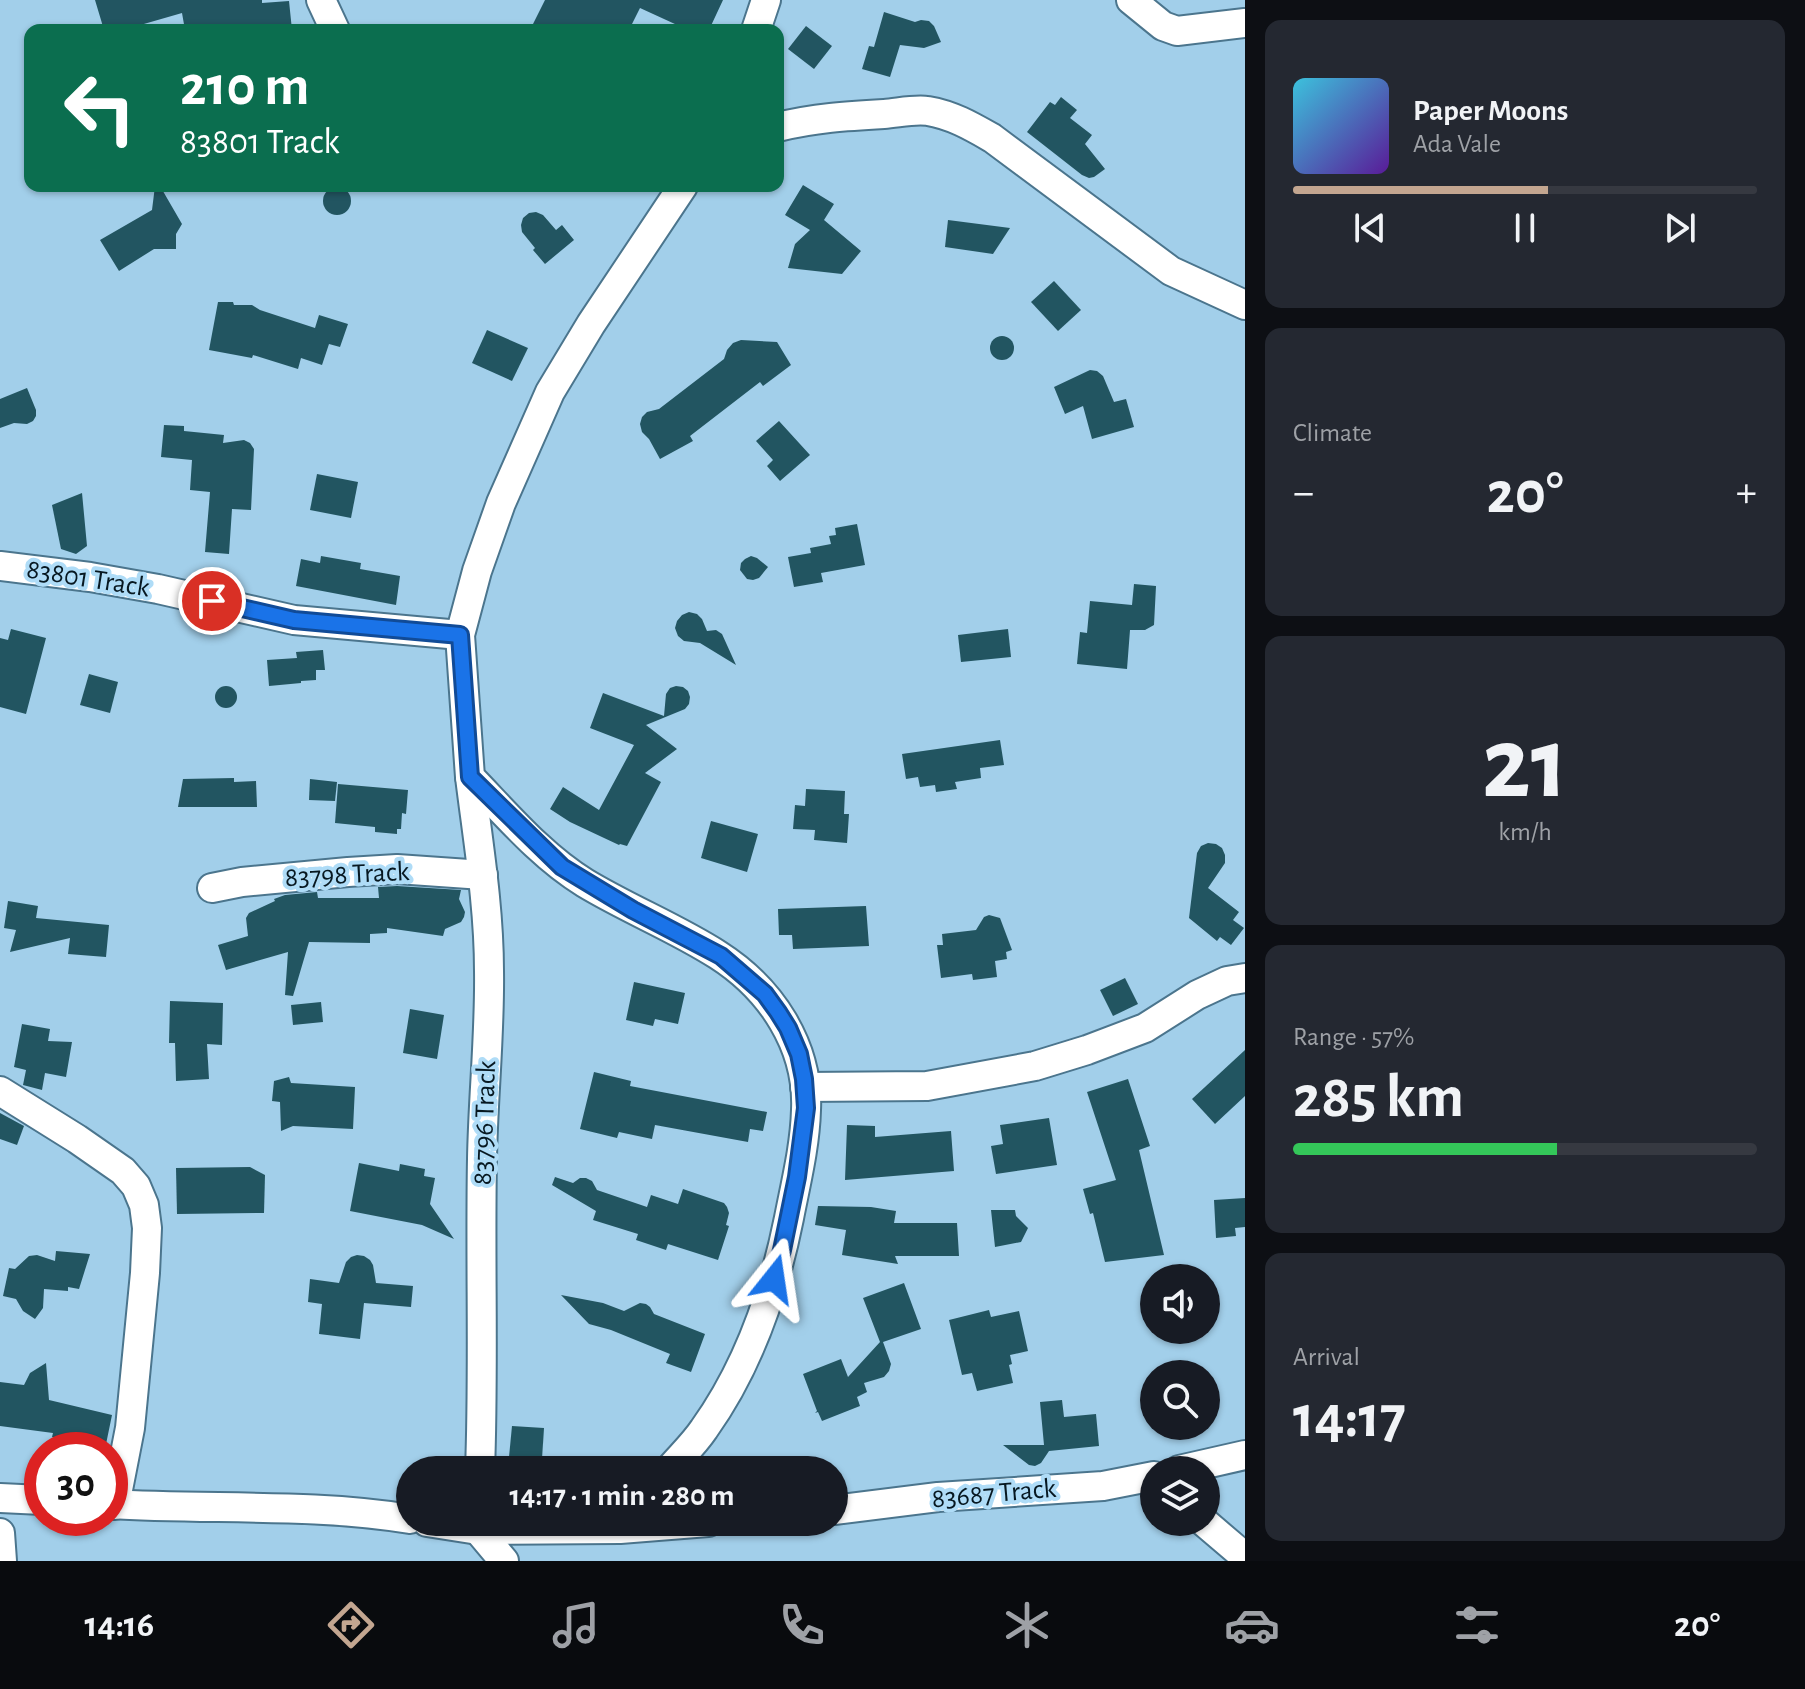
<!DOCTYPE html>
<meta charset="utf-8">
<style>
body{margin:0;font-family:"Alegreya Sans",sans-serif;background:#242831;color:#f1f3f6;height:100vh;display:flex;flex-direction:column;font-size:30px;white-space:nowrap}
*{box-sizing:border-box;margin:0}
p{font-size:26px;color:#9ea1a6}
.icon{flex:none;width:44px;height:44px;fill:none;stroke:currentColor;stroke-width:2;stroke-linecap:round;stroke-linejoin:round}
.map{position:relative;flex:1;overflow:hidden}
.panel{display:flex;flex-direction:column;gap:20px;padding:20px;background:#0d0f14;width:560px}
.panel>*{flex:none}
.guide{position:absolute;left:24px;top:24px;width:760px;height:168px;border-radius:16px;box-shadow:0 2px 6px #0004;background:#0b6e4f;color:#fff;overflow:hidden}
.buttons{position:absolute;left:1140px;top:1264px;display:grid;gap:16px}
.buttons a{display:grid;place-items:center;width:80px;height:80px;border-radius:50%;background:#171b24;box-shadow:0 2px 6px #0004;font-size:40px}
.speed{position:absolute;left:24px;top:1432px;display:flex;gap:16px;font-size:40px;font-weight:700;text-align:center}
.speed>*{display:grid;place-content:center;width:104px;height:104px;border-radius:50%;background:#171b24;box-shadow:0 2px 6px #0004;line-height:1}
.speed .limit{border:12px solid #d22;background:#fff;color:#111}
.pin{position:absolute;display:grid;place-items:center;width:68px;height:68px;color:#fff;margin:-34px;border:4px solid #fff;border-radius:50%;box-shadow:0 2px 8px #0007}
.me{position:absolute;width:88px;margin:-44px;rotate:15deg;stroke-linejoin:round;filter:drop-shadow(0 0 6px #0008)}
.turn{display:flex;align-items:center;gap:28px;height:168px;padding:0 24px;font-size:36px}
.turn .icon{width:104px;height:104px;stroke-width:2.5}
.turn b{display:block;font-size:56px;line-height:68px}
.big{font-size:60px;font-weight:600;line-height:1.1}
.panel .tile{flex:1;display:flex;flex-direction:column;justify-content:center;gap:12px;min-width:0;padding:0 28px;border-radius:16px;background:#242831}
.panel .dial{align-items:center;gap:0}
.dial b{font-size:104px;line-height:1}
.song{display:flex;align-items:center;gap:24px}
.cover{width:96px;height:96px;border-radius:12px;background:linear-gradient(135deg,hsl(190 70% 55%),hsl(270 70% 35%))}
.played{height:8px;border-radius:4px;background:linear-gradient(90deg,#c3a690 55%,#363941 55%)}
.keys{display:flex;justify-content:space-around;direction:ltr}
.heat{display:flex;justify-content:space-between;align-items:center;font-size:44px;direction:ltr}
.charge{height:12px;border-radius:6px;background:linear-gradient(90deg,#34c759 57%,#363941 0)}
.trip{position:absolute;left:396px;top:1456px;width:452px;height:80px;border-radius:40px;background:#171b24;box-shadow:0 2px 6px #0004;font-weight:600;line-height:80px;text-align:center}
.tab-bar{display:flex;height:128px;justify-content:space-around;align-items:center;background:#090b0e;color:#9ea1a6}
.tab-bar .icon{width:56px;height:56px}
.tab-bar .active{color:#c3a690}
.tab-bar b{font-size:36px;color:#f1f3f6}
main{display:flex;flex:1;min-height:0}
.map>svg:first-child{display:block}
.building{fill:#225561}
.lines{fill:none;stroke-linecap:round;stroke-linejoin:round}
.minor-casing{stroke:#4b758d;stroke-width:32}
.minor{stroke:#fff;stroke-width:28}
.route-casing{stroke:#114b97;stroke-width:20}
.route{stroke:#1a73e8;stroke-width:14}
.labels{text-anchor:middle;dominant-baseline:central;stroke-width:8;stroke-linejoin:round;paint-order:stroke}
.street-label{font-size:28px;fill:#071821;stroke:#afdcf7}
</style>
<main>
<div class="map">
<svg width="1245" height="1561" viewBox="0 0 1245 1561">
<rect width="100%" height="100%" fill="#a2cfea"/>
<g class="building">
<polygon points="95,0 262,0 262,3 289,1 292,30 185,30 182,13 123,30 104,30"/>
<polygon points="545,0 723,0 709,30 688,30 640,8 629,30 530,30"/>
<polygon points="884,12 915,22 921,20 929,21 934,26 941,42 924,48 900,45 890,77 862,69 869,46 874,47"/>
<polygon points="806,26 832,46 814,69 788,49"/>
<polygon points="1061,97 1077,110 1070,118 1092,135 1085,144 1105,169 1094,177 1089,178 1082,175 1027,132 1050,102 1055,105"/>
<polygon points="803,185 834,204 824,220 861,251 842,274 788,268 795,244 810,230 785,215"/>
<polygon points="155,186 160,186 182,224 176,234 176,249 154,249 119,271 100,240 152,210"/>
<circle cx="337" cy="201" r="14"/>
<polygon points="536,212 543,215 556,230 562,225 574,240 545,264 533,250 535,248 522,232 521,225 523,218 529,213"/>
<polygon points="948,220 1010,228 993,254 945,247"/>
<polygon points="1054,281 1081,310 1058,331 1031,302"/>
<polygon points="218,302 233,302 234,305 252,305 260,310 315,328 319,315 348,324 340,347 329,344 322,365 301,358 298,369 253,355 252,358 209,350"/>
<polygon points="487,330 528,348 512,381 472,363"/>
<circle cx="1002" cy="348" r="12"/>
<polygon points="741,340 777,342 791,365 763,386 760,382 690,436 693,441 660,459 649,439 642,432 640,424 642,417 647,412 659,409 724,359 727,350 733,343"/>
<polygon points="1090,370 1097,371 1103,376 1114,402 1126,399 1134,427 1092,439 1083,406 1065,414 1054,387"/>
<polygon points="27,388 36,410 36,416 33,421 27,424 14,423 0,428 0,399"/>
<polygon points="779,421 810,455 780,481 767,466 773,460 756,441"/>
<polygon points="164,425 184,426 184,431 224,435 223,443 244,440 250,443 254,449 251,510 232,509 229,554 205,552 210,492 190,490 192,460 161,457"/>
<polygon points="317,474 358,482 351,518 310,510"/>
<polygon points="82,493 87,546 76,554 61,549 52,505"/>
<polygon points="857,524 865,565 821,573 823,582 794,587 788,557 811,553 810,548 831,544 829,536 836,535 835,528"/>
<polygon points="321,556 361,563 360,569 400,576 396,605 296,586 301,559 320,563"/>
<polygon points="751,556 757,558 768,567 759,578 753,580 747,579 740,570 741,563 745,559"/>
<polygon points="1134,584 1156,586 1154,625 1145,630 1130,630 1127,669 1077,664 1080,632 1087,633 1090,601 1132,605"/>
<polygon points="689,612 697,614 702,619 707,631 716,630 722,634 736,665 700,643 684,641 678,636 675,628 677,621 682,615"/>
<polygon points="11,629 46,638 26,714 0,707 0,638 8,640"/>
<polygon points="1008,629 1011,657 961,662 958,635"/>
<polygon points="323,650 325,670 316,670 316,680 301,681 301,683 269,686 267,660 297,658 296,652"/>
<polygon points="89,674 118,682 110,713 80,705"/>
<polygon points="676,686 683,687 688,691 690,697 689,704 685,709 646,725 677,749 645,773 661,782 627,846 620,844 619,845 570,822 550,809 563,787 599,810 634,745 590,728 603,693 664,716 666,694 670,688"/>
<circle cx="226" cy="697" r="11"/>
<polygon points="1000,740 1004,765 980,768 981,778 955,782 957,789 936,792 935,785 920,787 918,777 906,779 902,754"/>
<polygon points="234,778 234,782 256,781 257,807 178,807 183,779"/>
<polygon points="310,779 337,782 335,801 309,800"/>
<polygon points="338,784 408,790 406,814 402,813 401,829 397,829 397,834 375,832 375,827 335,823"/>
<polygon points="806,789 845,791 844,814 849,814 847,843 814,840 815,830 793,829 795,805 805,806"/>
<polygon points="711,821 758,834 747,872 701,858"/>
<polygon points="1208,843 1216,844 1222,848 1225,855 1225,863 1208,888 1239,912 1233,920 1244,928 1231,945 1220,937 1217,941 1189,918 1197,853 1201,846"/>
<polygon points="397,886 461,890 459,899 465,912 464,917 461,922 445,929 443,936 387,928 387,933 370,934 370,943 309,942 293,996 285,995 288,952 226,970 218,945 248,936 246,918 249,913 275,901 274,899 285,895 317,892 318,898 379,898 378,887"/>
<polygon points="8,901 38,906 36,918 109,925 106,957 68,954 70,938 10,952 16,930 4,928"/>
<polygon points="866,906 869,946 793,949 792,935 779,935 778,909"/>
<polygon points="989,915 1000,918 1012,950 1006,952 1007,959 995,961 997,977 973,980 972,974 941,978 937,945 943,945 942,934 976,930 984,917"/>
<polygon points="1125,978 1138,1004 1113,1016 1100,990"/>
<polygon points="634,982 685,993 678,1024 655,1019 653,1026 626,1020"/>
<polygon points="170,1001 223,1003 222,1045 207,1044 209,1079 176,1081 175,1043 169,1043"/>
<polygon points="321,1002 323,1022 293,1025 291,1005"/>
<polygon points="410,1009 444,1015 437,1059 403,1053"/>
<polygon points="22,1024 50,1029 48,1041 72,1042 66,1077 45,1073 42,1090 23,1085 26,1070 14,1067"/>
<polygon points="1245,1050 1245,1096 1215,1124 1192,1099"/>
<polygon points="594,1072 631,1081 630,1086 767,1112 763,1131 750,1129 748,1142 655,1125 652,1139 619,1132 617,1138 580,1129"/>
<polygon points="289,1077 291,1083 355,1087 353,1129 293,1126 281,1131 280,1102 272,1101 274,1081"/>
<polygon points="1128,1079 1150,1146 1139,1150 1164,1255 1105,1262 1093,1213 1090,1214 1083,1189 1116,1180 1087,1092"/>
<polygon points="0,1113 24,1126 17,1145 0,1139"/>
<polygon points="1049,1118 1057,1165 996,1174 991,1146 1003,1144 1000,1125"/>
<polygon points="847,1125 875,1126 875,1137 951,1131 954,1171 845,1180"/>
<polygon points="359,1163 399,1171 400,1164 425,1169 424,1176 435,1178 430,1204 454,1239 422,1225 350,1211"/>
<polygon points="250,1167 265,1175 264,1213 177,1214 176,1168"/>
<polygon points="555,1177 573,1183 580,1178 586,1178 592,1181 597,1190 647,1207 651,1195 678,1204 683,1189 724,1203 727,1207 729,1213 726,1225 729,1226 718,1260 668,1244 666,1250 636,1240 638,1234 593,1220 596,1211 552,1185"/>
<polygon points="1245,1198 1245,1227 1235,1228 1236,1236 1216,1238 1214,1200"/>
<polygon points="818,1206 871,1207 896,1211 894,1223 957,1223 959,1256 895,1256 898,1264 842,1255 846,1230 815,1225"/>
<polygon points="991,1210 1015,1210 1016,1216 1028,1228 1021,1242 995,1247"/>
<polygon points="56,1251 90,1254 79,1289 68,1287 68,1291 44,1289 43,1308 35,1319 23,1311 16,1299 3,1296 9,1268 15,1269 29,1256 37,1255 55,1261"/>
<polygon points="357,1255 364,1256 370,1260 373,1265 376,1283 413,1286 411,1307 364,1303 360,1339 319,1334 322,1304 308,1302 310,1279 339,1283 346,1262 351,1257"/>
<polygon points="904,1283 921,1329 883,1342 891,1364 889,1371 884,1377 864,1383 867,1392 857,1397 860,1406 822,1421 818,1412 815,1413 817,1411 803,1374 841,1359 848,1377 880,1342 863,1298"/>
<polygon points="561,1295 603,1303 624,1311 640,1303 646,1304 650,1307 654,1314 705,1334 691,1372 666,1363 670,1354 611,1330 589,1324"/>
<polygon points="989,1310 991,1317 1019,1311 1028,1351 1010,1355 1012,1364 1009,1365 1013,1383 977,1391 972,1373 962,1375 949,1320"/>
<polygon points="46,1363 49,1400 112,1415 105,1449 52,1437 53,1433 0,1426 0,1382 24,1385 30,1373"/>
<polygon points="1062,1400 1064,1417 1096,1414 1099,1446 1049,1451 1041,1463 1035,1466 1029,1465 1003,1445 1044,1445 1040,1402"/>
<polygon points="512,1426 544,1428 542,1459 509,1457"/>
</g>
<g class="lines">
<g class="minor-casing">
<g id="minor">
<polyline points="321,0 335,30"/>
<polyline points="1131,0 1163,26 1177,31 1245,23"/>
<polyline points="756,30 766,0"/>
<path d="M 778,127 C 814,118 847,116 884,114 C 898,113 914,109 928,111 C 952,115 971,126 992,138 L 1171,271 L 1245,305"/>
<polyline points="0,566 90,577 158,589 294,620 460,635"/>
<path d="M 470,777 C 478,842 489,906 489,971 C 490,1034 483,1097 482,1159 C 480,1263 484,1366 480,1470"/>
<polyline points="212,888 242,882 348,872 397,869 483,875"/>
<polyline points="805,1087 927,1086 1035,1066 1087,1050 1145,1028 1197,995 1227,981 1245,978"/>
<polyline points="0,1091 77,1139 123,1171 136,1186 144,1205 147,1228 145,1273 130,1428 115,1505"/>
<path d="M 669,1470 C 680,1457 694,1444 704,1429 C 749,1366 774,1293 789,1218 C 796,1182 805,1146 806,1110 C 809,1046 771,989 718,955 C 676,928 628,909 585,883 C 541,856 506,814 470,777 L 460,635 L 477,571 L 501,503 L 550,392 L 591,324 L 683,186"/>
<polyline points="1179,1470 1245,1455"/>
<polyline points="0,1498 42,1500"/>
<path d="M 110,1504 C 209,1510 312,1503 410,1519"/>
<polyline points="834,1510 938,1497 1103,1486 1154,1476"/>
<polyline points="427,1522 478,1530 620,1529 708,1522"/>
<polyline points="1204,1522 1245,1557"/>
<polyline points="478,1530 504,1561"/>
<polyline points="0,1533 2,1561"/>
</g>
</g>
<use href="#minor" class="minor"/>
</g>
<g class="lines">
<g class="route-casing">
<polyline id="route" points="212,601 294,620 460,635 470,777 562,867 633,910 721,956 765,994 778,1012 788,1028 799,1054 804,1079 806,1108 797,1177 782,1250 774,1279"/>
</g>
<use href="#route" class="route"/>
</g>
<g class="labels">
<g class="street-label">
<text transform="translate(88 579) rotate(9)">83801 Track</text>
<text transform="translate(347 875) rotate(-3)">83798 Track</text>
<text transform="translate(485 1123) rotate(-88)">83796 Track</text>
<text transform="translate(994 1494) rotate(-5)">83687 Track</text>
</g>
</g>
</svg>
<div class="buttons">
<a><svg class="icon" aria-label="sound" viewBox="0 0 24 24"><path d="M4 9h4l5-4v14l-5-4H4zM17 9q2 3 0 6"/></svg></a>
<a><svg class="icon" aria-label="search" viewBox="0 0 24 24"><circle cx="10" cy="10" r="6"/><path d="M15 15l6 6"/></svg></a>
<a><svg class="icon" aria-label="layers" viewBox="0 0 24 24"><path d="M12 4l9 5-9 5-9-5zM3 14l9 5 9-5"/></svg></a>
</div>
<div class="speed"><div class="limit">30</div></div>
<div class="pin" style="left:212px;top:601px;background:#d93025"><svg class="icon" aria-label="arrive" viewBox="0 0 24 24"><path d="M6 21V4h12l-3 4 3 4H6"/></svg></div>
<svg class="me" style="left:774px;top:1279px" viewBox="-20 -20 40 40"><path d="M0-17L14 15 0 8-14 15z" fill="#1a73e8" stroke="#fff" stroke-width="4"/></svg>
<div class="trip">14:17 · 1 min · 280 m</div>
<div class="guide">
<div class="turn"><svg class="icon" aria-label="left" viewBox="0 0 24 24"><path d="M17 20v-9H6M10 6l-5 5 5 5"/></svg><div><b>210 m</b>83801 Track</div></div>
</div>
</div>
<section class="panel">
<div class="tile">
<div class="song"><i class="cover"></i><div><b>Paper Moons</b><p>Ada Vale</p></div></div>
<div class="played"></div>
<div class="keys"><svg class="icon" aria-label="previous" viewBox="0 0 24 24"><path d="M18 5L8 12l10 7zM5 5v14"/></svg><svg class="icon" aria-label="pause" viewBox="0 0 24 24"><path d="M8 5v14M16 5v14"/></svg><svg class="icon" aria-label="next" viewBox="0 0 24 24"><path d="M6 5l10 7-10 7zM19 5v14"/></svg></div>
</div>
<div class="tile"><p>Climate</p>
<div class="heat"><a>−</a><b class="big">20°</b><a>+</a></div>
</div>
<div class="tile dial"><b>21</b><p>km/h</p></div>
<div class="tile"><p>Range · 57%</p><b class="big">285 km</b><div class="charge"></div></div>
<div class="tile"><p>Arrival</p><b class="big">14:17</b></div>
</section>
</main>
<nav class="tab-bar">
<b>14:16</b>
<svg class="icon active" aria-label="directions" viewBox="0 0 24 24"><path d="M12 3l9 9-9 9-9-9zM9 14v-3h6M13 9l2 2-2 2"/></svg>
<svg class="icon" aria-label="music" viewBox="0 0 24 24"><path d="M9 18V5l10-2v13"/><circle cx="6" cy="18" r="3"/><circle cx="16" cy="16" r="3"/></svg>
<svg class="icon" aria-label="phone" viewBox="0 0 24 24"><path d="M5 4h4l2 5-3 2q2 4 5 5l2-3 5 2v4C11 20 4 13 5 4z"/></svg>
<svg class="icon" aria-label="climate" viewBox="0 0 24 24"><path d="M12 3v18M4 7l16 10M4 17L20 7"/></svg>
<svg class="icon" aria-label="car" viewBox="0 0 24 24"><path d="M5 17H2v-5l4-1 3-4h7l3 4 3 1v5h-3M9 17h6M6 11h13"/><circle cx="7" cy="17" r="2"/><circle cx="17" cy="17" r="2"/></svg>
<svg class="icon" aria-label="filters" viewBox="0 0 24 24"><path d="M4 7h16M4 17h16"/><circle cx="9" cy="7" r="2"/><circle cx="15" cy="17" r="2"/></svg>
<b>20°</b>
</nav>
